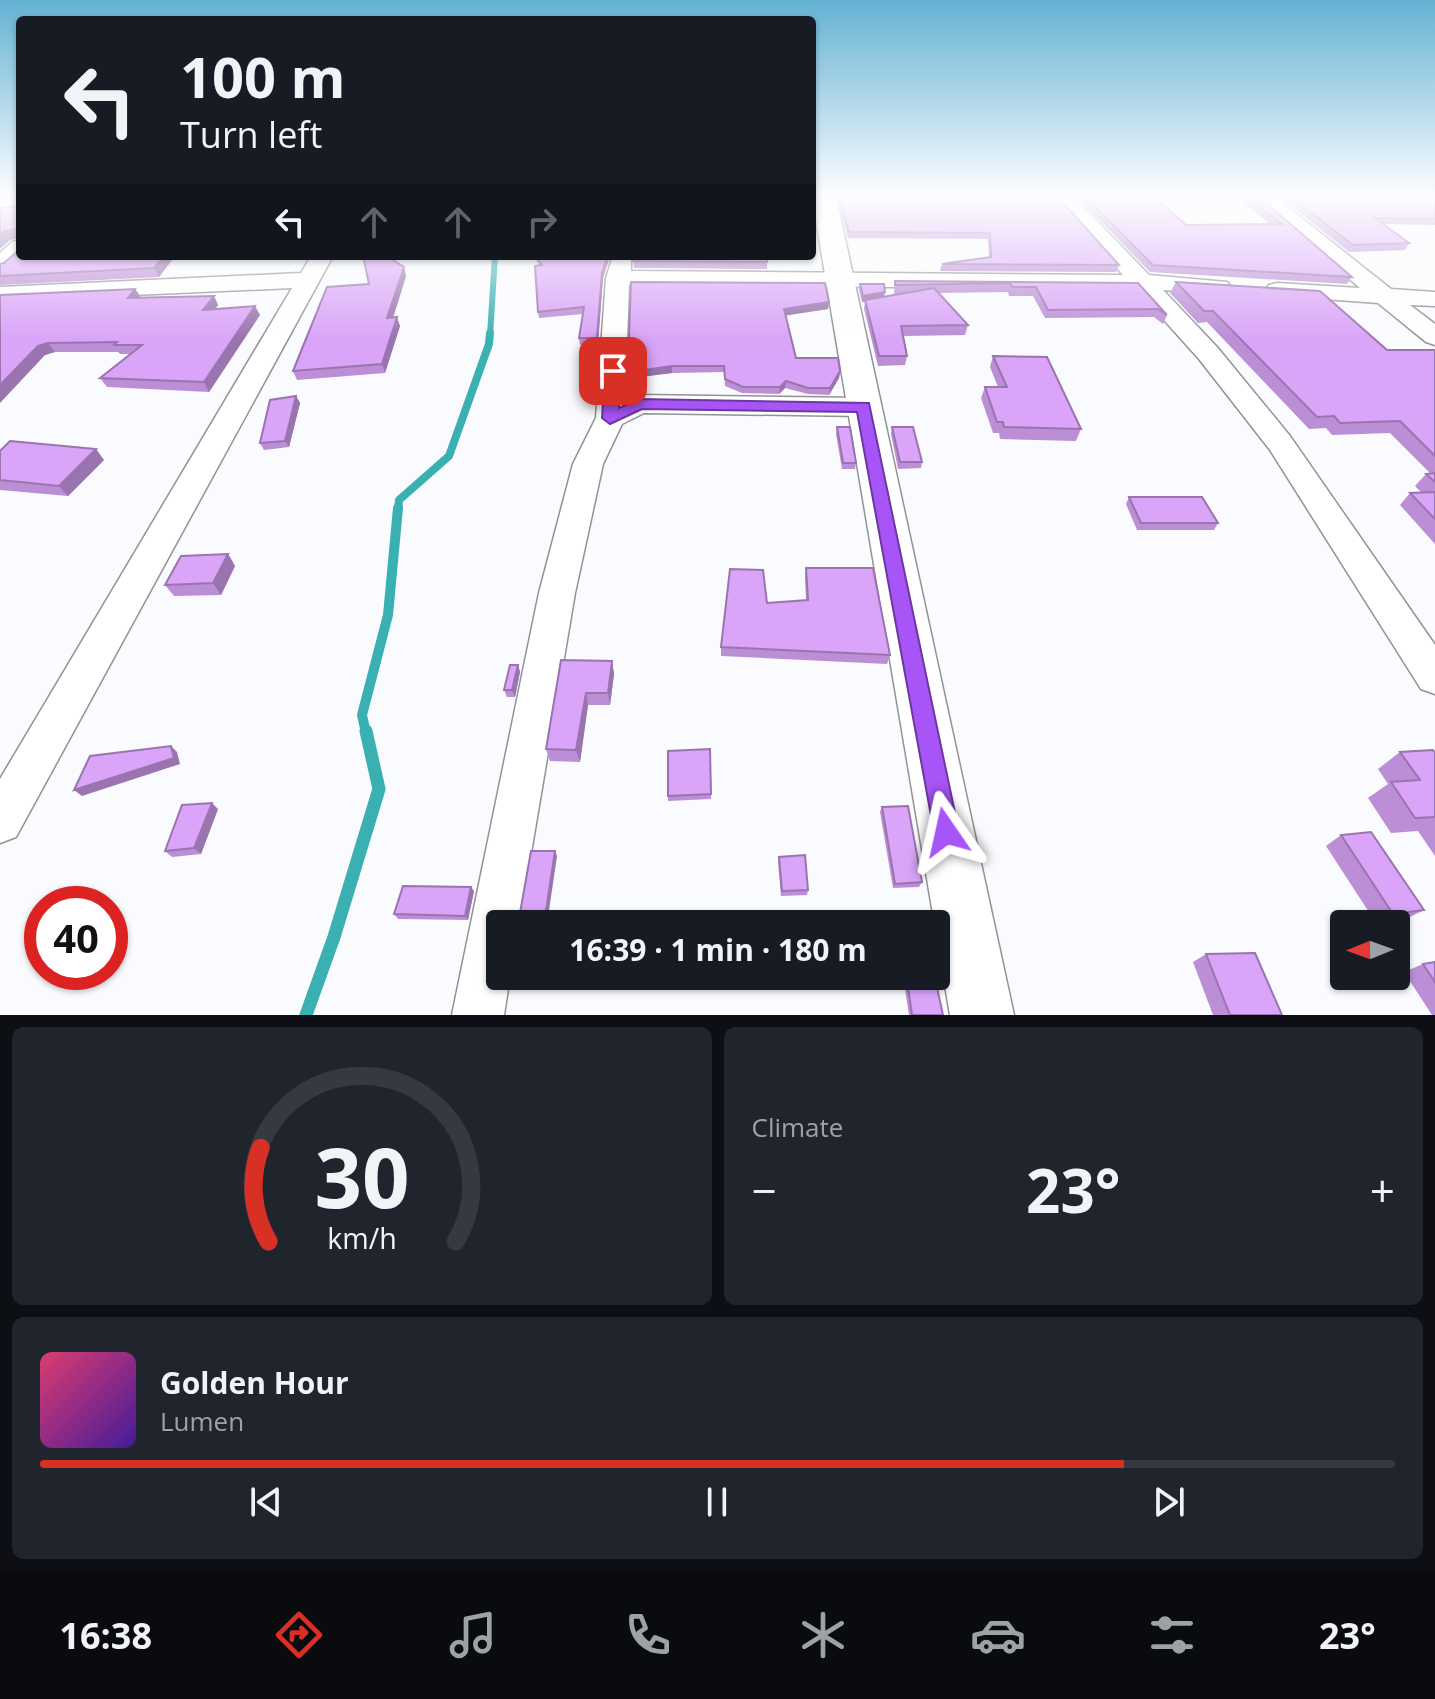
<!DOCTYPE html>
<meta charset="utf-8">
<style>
body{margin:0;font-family:"Open Sans",sans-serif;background:#20242c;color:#f1f3f6;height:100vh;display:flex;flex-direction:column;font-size:30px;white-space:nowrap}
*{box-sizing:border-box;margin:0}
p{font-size:26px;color:#9ea1a6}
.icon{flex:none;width:44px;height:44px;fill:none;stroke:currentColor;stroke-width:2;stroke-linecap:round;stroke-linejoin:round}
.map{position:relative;height:1015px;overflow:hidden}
.drawer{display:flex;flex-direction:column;gap:12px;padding:12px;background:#0d0f14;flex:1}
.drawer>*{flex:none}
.guide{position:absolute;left:16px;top:16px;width:800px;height:244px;border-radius:8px;box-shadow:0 2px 6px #0004;background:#171b24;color:#f1f3f6;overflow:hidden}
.needle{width:52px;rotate:269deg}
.tools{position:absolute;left:1330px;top:910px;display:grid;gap:16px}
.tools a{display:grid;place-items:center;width:80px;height:80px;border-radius:8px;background:#171b24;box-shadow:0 2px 6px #0004;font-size:40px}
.speed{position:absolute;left:24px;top:886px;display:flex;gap:16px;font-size:40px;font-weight:700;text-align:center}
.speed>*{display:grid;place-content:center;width:104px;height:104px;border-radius:50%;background:#171b24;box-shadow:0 2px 6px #0004;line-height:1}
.speed .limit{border:12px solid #d22;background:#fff;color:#111}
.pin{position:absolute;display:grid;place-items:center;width:68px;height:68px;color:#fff;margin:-34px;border-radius:16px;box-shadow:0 4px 12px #0006}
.me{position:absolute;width:88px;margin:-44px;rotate:349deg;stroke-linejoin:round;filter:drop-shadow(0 0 6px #0008)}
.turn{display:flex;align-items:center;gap:28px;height:168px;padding:0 32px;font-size:36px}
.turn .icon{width:104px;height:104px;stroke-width:2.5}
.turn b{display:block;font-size:56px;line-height:68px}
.lanes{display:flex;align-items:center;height:76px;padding:0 32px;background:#0003;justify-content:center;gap:40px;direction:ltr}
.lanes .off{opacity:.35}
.big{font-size:60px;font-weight:700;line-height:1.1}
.drawer .tile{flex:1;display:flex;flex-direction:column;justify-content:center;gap:12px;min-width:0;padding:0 28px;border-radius:12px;background:#20242c}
.drawer .dial{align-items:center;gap:0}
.dial svg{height:208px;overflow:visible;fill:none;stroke:#363941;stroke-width:7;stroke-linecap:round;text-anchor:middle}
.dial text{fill:#f1f3f6;stroke:none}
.song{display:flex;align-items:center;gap:24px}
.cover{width:96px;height:96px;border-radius:12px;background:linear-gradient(135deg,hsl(340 70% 55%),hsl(260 70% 35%))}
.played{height:8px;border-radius:4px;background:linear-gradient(90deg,#d93025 80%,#363941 80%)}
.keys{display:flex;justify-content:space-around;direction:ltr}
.heat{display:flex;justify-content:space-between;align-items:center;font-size:44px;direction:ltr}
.drawer .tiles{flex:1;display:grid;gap:12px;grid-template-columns:1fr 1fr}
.tile:last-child{grid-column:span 2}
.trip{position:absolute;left:486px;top:910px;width:464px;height:80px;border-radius:8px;background:#171b24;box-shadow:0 2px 6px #0004;font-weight:700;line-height:80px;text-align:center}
.tabs{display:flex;height:128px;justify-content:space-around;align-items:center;background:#090b0e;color:#9ea1a6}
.tabs .icon{width:56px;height:56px}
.tabs .current{color:#d93025}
.tabs b{font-size:36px;color:#f1f3f6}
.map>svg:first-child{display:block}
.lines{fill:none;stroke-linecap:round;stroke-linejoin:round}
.stream-far3{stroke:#3bb0b3;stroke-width:6}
.stream-far2{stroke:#3bb0b3;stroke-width:8}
.stream-far1{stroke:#3bb0b3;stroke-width:10}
.stream{stroke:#3bb0b3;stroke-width:13}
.minor-casing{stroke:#919295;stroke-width:3}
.tertiary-casing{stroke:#919295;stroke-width:3}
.minor{fill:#fff;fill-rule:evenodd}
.tertiary{fill:#fff;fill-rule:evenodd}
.wall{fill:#bb8ed5}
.shaded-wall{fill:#9974ae}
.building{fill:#daa5f8;stroke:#9974ae;stroke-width:2}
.route{fill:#a855f7;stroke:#6d37a1;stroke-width:2}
</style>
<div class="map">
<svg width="1435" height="1015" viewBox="0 0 1435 1015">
<rect width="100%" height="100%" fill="#fafbfe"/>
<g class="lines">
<polyline class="stream-far3" points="490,335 495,256"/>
<polyline class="stream-far2" points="398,510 399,500 449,456 489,344 490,333"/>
<polyline class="stream-far1" points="366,733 362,715 388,615 398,508"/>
<polyline class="stream" points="306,1015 334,937 379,789 366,731"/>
<g class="minor-casing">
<g id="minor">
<polygon points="1053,197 1074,197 1149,275 1227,282 1231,287 1227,292 1219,294 1163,290 1217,347 1290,436 1435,645 1435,694 1421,689 1270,450 1199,359 1136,289 629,285 625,400 639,395 864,398 874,401 878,407 874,413 864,416 644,413 622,424 603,464 575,593 519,924 500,924 500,976 510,976 504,1015 452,1015 539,593 573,464 596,418 606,278 613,256 631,256 631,271 1123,275"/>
<polygon points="1253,197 1275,197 1391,289 1435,292 1435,306 1410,305 1435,324 1435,345 1426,342 1378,303 1269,295 1265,290 1269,285 1277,283 1360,288"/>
<polygon points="20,240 20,256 23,256 8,270 0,272 0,253 12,242"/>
<polygon points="311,256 333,256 16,837 0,843 0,779 292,288 0,301 0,287 301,273"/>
</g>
</g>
<g class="tertiary-casing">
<polygon id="tertiary" points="812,197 836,197 1014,1015 950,1015"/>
</g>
<use href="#minor" class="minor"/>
<use href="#tertiary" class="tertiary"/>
</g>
<g class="wall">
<polygon points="20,197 20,256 175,256 159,277 0,285 0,264 4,263 19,250 17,238 10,240 17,206"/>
<polygon points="837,197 1058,197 1119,265 1116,272 940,271 942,264 989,258 988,239 848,238"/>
<polygon points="1077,197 1154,197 1186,225 1270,224 1237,197 1259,197 1352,277 1347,284 1150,272"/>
<polygon points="1280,197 1435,197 1435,225 1384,224 1409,243 1405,250 1349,252"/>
<polygon points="812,201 816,227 815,234 812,234"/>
<polygon points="534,256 610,256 603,278 598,344 580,345 579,338 583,314 539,318 538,312 539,265"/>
<polygon points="633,256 767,262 767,269 634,268"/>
<polygon points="406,276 393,318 400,326 385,373 297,380 293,371 369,284"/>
<polygon points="895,281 1138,283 1167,315 1163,324 1154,317 1045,318 1033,296 1009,296 1008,292 938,293 968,325 965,335 903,336 907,356 905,365 878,366 864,309 865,302 862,302 859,290 860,284 884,297 903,294 894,294"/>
<polygon points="631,282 829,302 828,309 785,315 796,358 840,371 839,378 829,395 808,394 785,388 779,394 742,393 725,386 724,372 672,373 632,378 631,371 629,371 628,365"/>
<polygon points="1176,282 1387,350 1435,350 1435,544 1400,505 1410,493 1422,493 1415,486 1426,474 1430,473 1390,433 1332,435 1326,428 1309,429 1207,322 1198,323 1170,293"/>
<polygon points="135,289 141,297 214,296 218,305 215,309 260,315 209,392 107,387 100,378 130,354 120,354 118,352 55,352 45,355 0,295"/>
<polygon points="993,356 1081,429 1076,441 1000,439 999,433 993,433 981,398 985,387 998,387 990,367"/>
<polygon points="296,396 300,403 289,447 264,450 260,443"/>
<polygon points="837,427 856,463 855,469 842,469 836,434"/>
<polygon points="892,427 922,462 921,468 898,469 891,434"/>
<polygon points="0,451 104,460 68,496 0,490"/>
<polygon points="1129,497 1218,523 1214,530 1137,530 1126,504"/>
<polygon points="228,554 235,566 221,595 174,596 165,585"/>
<polygon points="806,568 890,655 887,664 721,656 721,647 767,603 806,600 805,577"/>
<polygon points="561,660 612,661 614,674 610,705 588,705 580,762 550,761 546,749"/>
<polygon points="518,665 520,672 515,697 507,697 504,690"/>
<polygon points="710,749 711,799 668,801 668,796"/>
<polygon points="1400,752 1435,753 1435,856 1418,831 1391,833 1368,798 1388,784 1378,769"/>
<polygon points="882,807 922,882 919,887 893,888 880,812"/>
<polygon points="218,809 201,854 172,857 165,851"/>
<polygon points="1341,835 1424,910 1406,919 1376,923 1326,846"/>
<polygon points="779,857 808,890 807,895 781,896 778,862"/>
<polygon points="474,891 468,920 398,919 394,914"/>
<polygon points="1206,954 1282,1015 1213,1015 1193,962"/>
<polygon points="1435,962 1435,1015 1432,1015 1404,972 1423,964"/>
<polygon points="907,979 943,1015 909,1015 904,983"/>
</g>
<g class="shaded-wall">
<polygon points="0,197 20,197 20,198 0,201"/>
<polygon points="16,229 20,238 10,240 0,249 0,235 4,231"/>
<polygon points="163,256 175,256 159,277 154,268"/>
<polygon points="608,256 610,256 603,278 598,344 597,338 602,272"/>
<polygon points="404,267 406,276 390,327 387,318"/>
<polygon points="135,289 141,298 128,298"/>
<polygon points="885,292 884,298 862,302 863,296"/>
<polygon points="214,296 218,305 208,320 203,310"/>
<polygon points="829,302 828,309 783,316 784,309"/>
<polygon points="255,306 260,315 209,392 204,382"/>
<polygon points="397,317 400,326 385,373 382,364"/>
<polygon points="48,343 55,352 45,355 0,403 0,385 38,346"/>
<polygon points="672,366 672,373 632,378 631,372"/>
<polygon points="840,371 839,378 829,395 830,388"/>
<polygon points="786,381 785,388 779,394 780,387"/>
<polygon points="296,396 300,403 289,447 285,441"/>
<polygon points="96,449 104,460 68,496 59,486"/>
<polygon points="228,554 235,566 221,595 213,583"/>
<polygon points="612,661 614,674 610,705 608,693"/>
<polygon points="518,665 520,672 515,697 512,690"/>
<polygon points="586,693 588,705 580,762 576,750"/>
<polygon points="171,746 177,752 180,764 82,796 74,790"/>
<polygon points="212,803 218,809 201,854 194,848"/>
<polygon points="555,851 557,856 547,924 544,924"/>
<polygon points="471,887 474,891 468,920 465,916"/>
</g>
<g class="building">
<polygon points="17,197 20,197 20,256 163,256 154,268 0,276 0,264 4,263 19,250 16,229 4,231 0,235 0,208 17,206"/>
<polygon points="839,197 1058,197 1119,265 942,264 991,257 990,233 849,232"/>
<polygon points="1085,197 1154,197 1186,225 1282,224 1248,197 1259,197 1352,277 1153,265"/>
<polygon points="1291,197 1435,197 1435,219 1375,218 1409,243 1353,245"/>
<polygon points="812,201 816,227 812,227"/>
<polygon points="363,256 386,256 404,267 387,318 397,317 382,364 293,371 327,287 369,284"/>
<polygon points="536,256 608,256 602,272 597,338 579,338 584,307 538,312 535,266 542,265"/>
<polygon points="633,256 767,256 767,262 633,261"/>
<polygon points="895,281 1138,283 1167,315 1158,309 1048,310 1036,287 1012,287 1010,283 895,285"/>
<polygon points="631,282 825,283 829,302 784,309 796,358 838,358 840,371 830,388 808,388 786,381 780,387 743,387 725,379 724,366 672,366 631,372 632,365 628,365"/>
<polygon points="1176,282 1320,291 1387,350 1435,350 1435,456 1400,421 1340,423 1334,416 1317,417 1213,311 1204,311"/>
<polygon points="860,284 884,284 885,292 863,296"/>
<polygon points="934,288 968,325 901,326 907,356 879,356 865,300"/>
<polygon points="135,289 128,298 214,296 203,310 255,306 204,382 100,378 142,345 114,345 117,342 48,343 38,346 0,385 0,295"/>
<polygon points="993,356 1047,357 1081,429 1004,427 1003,422 997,422 985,387 1007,387"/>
<polygon points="296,396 285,441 260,443 270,400"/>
<polygon points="837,427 850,427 856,463 843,463"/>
<polygon points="892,427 913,427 922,462 900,462"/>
<polygon points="10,441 96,449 59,486 0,480 0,451"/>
<polygon points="1435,473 1435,482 1426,474"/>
<polygon points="1435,492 1435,519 1410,493"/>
<polygon points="1129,497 1202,497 1218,523 1141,523"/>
<polygon points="228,554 213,583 165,585 181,556"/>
<polygon points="806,568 873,568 890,655 721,647 730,569 763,570 767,603 808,600"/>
<polygon points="561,660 612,661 608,693 586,693 576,750 546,749"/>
<polygon points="510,665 518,665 512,690 504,690"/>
<polygon points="171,746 174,758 74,790 90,756"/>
<polygon points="710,749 711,794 668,796 668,751"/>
<polygon points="1433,750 1435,753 1435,817 1415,818 1391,782 1420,780 1400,752"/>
<polygon points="212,803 194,848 165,851 182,805"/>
<polygon points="908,806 922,882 895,884 882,807"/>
<polygon points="1371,832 1424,910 1393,914 1341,835"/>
<polygon points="531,851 555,851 544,924 518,924"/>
<polygon points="805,855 808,890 782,891 779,857"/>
<polygon points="403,886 471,887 465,916 394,914"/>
<polygon points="1255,953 1282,1015 1230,1015 1206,954"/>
<polygon points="1435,962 1435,982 1423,964"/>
<polygon points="935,978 943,1015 912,1015 907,979"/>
</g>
<linearGradient id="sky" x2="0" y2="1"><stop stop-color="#63b2d3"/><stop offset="0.58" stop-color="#fdfdff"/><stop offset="1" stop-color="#fdfdff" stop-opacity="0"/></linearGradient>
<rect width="1435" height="339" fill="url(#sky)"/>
<polygon class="route" points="613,367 620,371 619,408 639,399 869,403 959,832 955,841 946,845 937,841 934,832 857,412 642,409 610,424 602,418 605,371"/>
</svg>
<div class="tools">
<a><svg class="needle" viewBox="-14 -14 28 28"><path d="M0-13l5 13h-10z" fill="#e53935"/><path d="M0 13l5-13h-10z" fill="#9ea1a6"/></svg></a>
</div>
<div class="speed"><div class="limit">40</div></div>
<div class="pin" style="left:613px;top:371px;background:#d93025"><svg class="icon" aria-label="arrive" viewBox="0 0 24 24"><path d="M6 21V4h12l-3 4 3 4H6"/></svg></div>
<svg class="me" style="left:946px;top:832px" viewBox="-20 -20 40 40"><path d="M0-17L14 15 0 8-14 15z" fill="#a855f7" stroke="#fff" stroke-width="4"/></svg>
<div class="trip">16:39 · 1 min · 180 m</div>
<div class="guide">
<div class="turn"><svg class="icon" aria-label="left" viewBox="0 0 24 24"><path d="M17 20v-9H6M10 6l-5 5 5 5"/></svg><div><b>100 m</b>Turn left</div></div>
<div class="lanes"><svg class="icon" aria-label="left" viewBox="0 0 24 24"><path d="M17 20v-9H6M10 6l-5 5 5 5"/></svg><svg class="icon off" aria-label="ahead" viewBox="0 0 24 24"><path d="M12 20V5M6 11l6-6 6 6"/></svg><svg class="icon off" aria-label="ahead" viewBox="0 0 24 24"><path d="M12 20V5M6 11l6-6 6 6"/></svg><svg class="icon off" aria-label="right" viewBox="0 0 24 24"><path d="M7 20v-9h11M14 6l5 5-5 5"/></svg></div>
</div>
</div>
<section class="drawer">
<div class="tiles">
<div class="tile dial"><svg viewBox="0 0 100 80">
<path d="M14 69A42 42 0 1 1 86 69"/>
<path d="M14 69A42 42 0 0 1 11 33" stroke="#d93025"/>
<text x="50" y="56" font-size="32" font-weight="700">30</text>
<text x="50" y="72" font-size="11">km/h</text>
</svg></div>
<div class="tile"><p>Climate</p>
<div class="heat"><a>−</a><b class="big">23°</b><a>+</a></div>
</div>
<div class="tile">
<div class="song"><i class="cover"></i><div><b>Golden Hour</b><p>Lumen</p></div></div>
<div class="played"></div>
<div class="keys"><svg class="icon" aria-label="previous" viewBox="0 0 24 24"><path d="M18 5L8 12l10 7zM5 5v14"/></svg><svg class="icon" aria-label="pause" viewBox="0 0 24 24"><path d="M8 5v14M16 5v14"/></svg><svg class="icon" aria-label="next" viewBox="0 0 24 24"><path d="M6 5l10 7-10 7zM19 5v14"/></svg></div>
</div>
</div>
</section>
<nav class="tabs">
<b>16:38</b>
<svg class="icon current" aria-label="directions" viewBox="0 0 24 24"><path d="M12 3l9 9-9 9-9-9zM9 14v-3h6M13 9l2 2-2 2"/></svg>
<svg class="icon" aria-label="music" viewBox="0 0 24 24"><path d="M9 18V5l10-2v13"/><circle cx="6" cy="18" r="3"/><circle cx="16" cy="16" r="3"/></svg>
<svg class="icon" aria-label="phone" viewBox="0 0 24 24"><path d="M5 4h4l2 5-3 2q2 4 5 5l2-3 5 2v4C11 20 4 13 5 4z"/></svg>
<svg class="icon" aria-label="climate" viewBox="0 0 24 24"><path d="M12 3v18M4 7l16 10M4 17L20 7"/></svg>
<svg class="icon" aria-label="car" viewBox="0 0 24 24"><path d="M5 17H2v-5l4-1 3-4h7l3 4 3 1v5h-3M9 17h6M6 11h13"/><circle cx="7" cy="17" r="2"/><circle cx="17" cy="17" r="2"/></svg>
<svg class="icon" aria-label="filters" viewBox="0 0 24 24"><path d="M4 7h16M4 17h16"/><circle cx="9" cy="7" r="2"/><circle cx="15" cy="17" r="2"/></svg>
<b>23°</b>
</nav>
